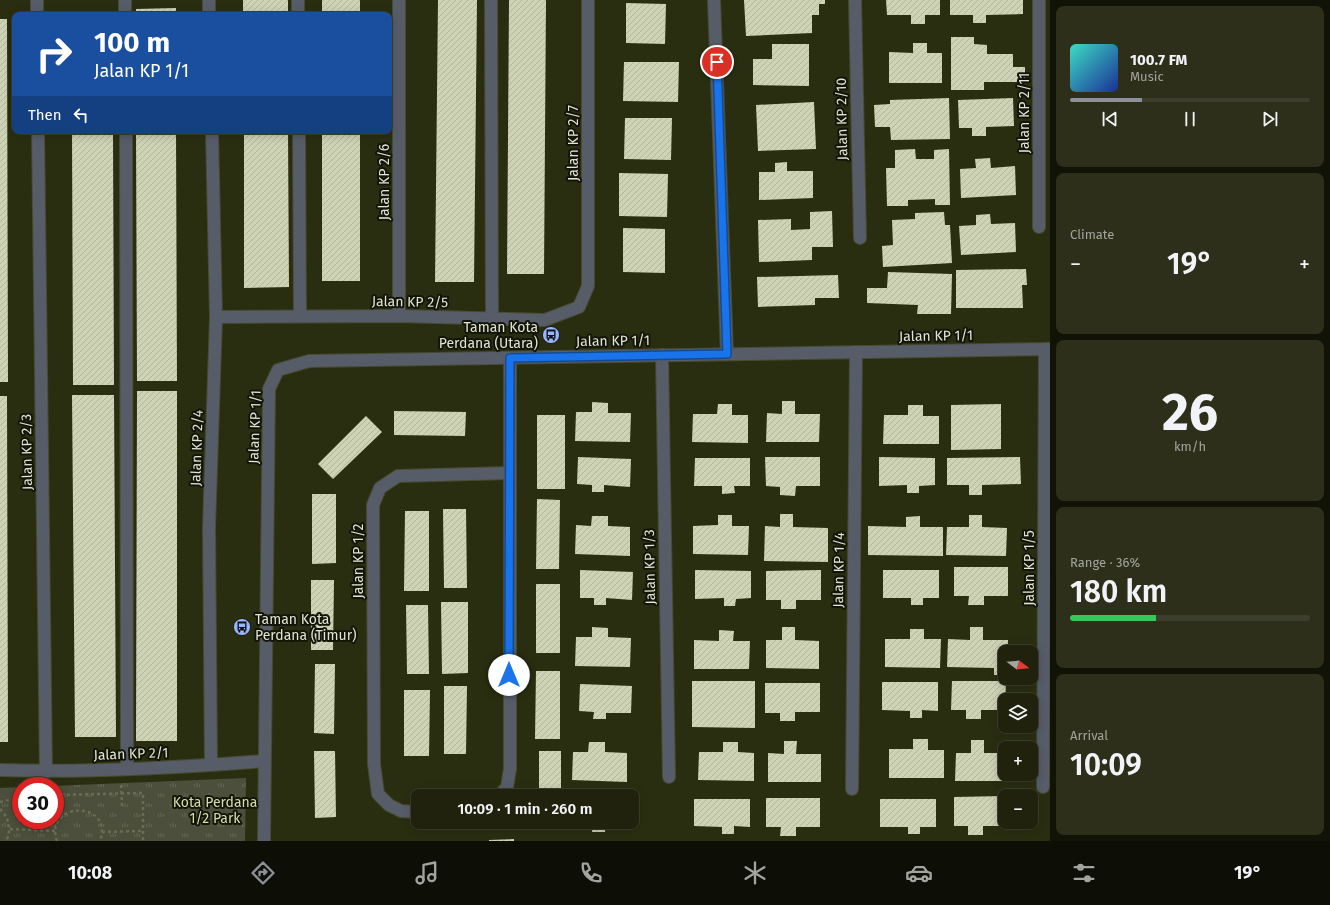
<!DOCTYPE html>
<meta charset="utf-8">
<style>
body{margin:0;font-family:"Fira Sans",sans-serif;background:#2d2f1b;color:#f1f3f6;height:100vh;display:flex;flex-direction:column;font-size:15px;white-space:nowrap}
*{box-sizing:border-box;margin:0}
p{font-size:13px;color:#a2a49d}
.icon{flex:none;width:22px;height:22px;fill:none;stroke:currentColor;stroke-width:2;stroke-linecap:round;stroke-linejoin:round}
.map{position:relative;flex:1;overflow:hidden}
.details{display:flex;flex-direction:column;gap:6px;padding:6px;background:#121307;width:280px}
.details>*{flex:none}
.banner{position:absolute;left:12px;top:12px;width:380px;height:122px;border-radius:8px;box-shadow:0 2px 10px #0003,0 0 0 1px #3d3f2e;background:#1a4fa0;color:#fff;overflow:hidden}
.needle{width:26px;rotate:106deg}
.controls{position:absolute;left:998px;top:645px;display:grid;gap:8px}
.controls a{display:grid;place-items:center;width:40px;height:40px;border-radius:8px;background:#20220d;box-shadow:0 2px 10px #0003,0 0 0 1px #3d3f2e;font-size:20px}
.speed{position:absolute;left:12px;top:777px;display:flex;gap:8px;font-size:20px;font-weight:700;text-align:center}
.speed>*{display:grid;place-content:center;width:52px;height:52px;border-radius:50%;background:#20220d;box-shadow:0 2px 10px #0003,0 0 0 1px #3d3f2e;line-height:1}
.speed .limit{border:6px solid #d22;background:#fff;color:#111}
.pin{position:absolute;display:grid;place-items:center;width:34px;height:34px;color:#fff;margin:-17px;border:2px solid #fff;border-radius:50%;box-shadow:0 1px 4px #0007}
.me{position:absolute;width:44px;margin:-22px;rotate:0deg;stroke-linejoin:round;filter:drop-shadow(0 0 3px #0008)}
.turn{display:flex;align-items:center;gap:14px;height:84px;padding:0 16px;font-size:18px}
.turn .icon{width:52px;height:52px;stroke-width:2.5}
.turn b{display:block;font-size:28px;line-height:34px}
.then{display:flex;align-items:center;height:38px;padding:0 16px;background:#0003;gap:8px;font-size:15px}
.big{font-size:30px;font-weight:600;line-height:1.1}
.details .tile{flex:1;display:flex;flex-direction:column;justify-content:center;gap:6px;min-width:0;padding:0 14px;border-radius:8px;background:#2d2f1b}
.details .dial{align-items:center;gap:0}
.dial b{font-size:52px;line-height:1}
.song{display:flex;align-items:center;gap:12px}
.cover{width:48px;height:48px;border-radius:6px;background:linear-gradient(135deg,hsl(170 70% 55%),hsl(230 70% 35%))}
.played{height:4px;border-radius:2px;background:linear-gradient(90deg,#8c9099 30%,#3d3f2e 30%)}
.keys{display:flex;justify-content:space-around;direction:ltr}
.heat{display:flex;justify-content:space-between;align-items:center;font-size:22px;direction:ltr}
.charge{height:6px;border-radius:3px;background:linear-gradient(90deg,#34c759 36%,#3d3f2e 0)}
.trip{position:absolute;left:411px;top:789px;width:228px;height:40px;border-radius:8px;background:#20220d;box-shadow:0 2px 10px #0003,0 0 0 1px #3d3f2e;font-weight:600;line-height:40px;text-align:center}
.menu{display:flex;height:64px;justify-content:space-around;align-items:center;background:#0d0e05;color:#a2a49d}
.menu .icon{width:28px;height:28px}
.menu .selected{color:#8c9099}
.menu b{font-size:18px;color:#f1f3f6}
main{display:flex;flex:1;min-height:0}
.map>svg:first-child{display:block}
.park{fill:url(#park-tufts)}
.building{fill:url(#building-hatch)}
.lines{fill:none;stroke-linecap:round;stroke-linejoin:round}
.minor-casing{stroke:#474b30;stroke-width:14}
.path{stroke:#696d54;stroke-width:2.5;stroke-dasharray:3 3;stroke-linecap:butt}
.minor{stroke:#575c69;stroke-width:12}
.route-casing{stroke:#114b97;stroke-width:10}
.route{stroke:#1a73e8;stroke-width:7}
.labels{text-anchor:middle;dominant-baseline:central;stroke-width:4;stroke-linejoin:round;paint-order:stroke}
.street-label{font-size:14px;fill:#e1e4d3;stroke:#131509}
.poi-label{font-size:14px;fill:#e1e4d3;stroke:#131509;text-anchor:end}
.park-label{font-size:14px;fill:#d5dea8;stroke:#131509}
</style>
<main>
<div class="map">
<svg width="1050" height="841" viewBox="0 0 1050 841">
<defs>
<pattern id="park-tufts" width="24" height="20" patternUnits="userSpaceOnUse"><rect width="24" height="20" fill="#4c4f3b"/><path d="M3 7l-1-3M5 7V3M7 7l1-3M15 17l-1-3M17 17v-4M19 17l1-3" fill="none" stroke="#666856"/></pattern>
<pattern id="building-hatch" width="6" height="6" patternUnits="userSpaceOnUse"><rect width="6" height="6" fill="#ced3b5"/><path d="M-1 1l2-2M0 6l6-6M5 7l2-2" fill="none" stroke="#b2b69d"/></pattern>
</defs>
<rect width="100%" height="100%" fill="#2a2e11"/>
<polygon class="park" points="246,778 245,841 0,841 0,788 21,787 21,820 55,820 55,786 52,786"/>
<g class="building">
<rect x="243" y="0" width="45" height="15"/>
<rect x="322" y="0" width="38" height="15"/>
<polygon points="438,0 477,0 474,282 435,282"/>
<polygon points="509,0 546,0 544,274 507,274"/>
<polygon points="744,0 825,0 825,4 819,4 819,15 812,15 812,33 746,36"/>
<polygon points="886,0 940,0 940,15 925,15 925,24 911,24 911,15 887,15"/>
<polygon points="950,0 1023,0 1023,14 986,15 986,23 973,23 973,15 950,15"/>
<polygon points="626,3 666,4 665,44 626,43"/>
<polygon points="176,8 176,15 136,15 136,9"/>
<polygon points="0,19 7,19 8,382 0,382"/>
<polygon points="951,37 974,37 974,44 987,45 987,54 1013,54 1013,67 1025,67 1025,82 984,82 984,90 951,90"/>
<polygon points="913,43 927,43 927,53 942,53 942,83 889,83 889,52 913,53"/>
<polygon points="772,44 809,44 809,86 753,85 753,59 772,59"/>
<polygon points="624,62 679,62 678,102 623,101"/>
<polygon points="949,98 950,139 891,140 890,127 875,127 874,105 890,104 890,100"/>
<polygon points="1013,98 1014,126 986,127 986,136 972,136 972,128 959,128 958,100"/>
<polygon points="814,102 816,149 758,151 756,105"/>
<polygon points="625,118 672,118 671,160 624,159"/>
<polygon points="72,131 113,131 114,385 73,385"/>
<polygon points="136,131 176,131 177,381 137,381"/>
<polygon points="244,131 288,131 289,287 244,288"/>
<rect x="322" y="131" width="38" height="150"/>
<polygon points="915,149 916,159 934,159 934,150 949,149 950,205 935,205 935,199 908,200 908,206 887,206 886,168 895,168 895,150"/>
<polygon points="990,158 991,168 1015,166 1016,195 961,198 960,169 976,168 975,159"/>
<polygon points="787,162 787,171 813,171 813,198 759,200 759,172 775,172 775,163"/>
<polygon points="619,173 668,174 667,217 619,216"/>
<polygon points="832,211 833,247 812,247 812,260 759,262 758,220 791,219 791,230 810,229 810,212"/>
<polygon points="944,212 945,225 950,225 952,263 883,267 882,246 893,245 892,220 915,219 915,213"/>
<polygon points="990,214 991,224 1015,223 1016,252 961,255 959,226 976,225 976,215"/>
<polygon points="623,228 665,229 665,273 623,272"/>
<polygon points="1026,269 1027,285 1022,285 1023,308 956,308 956,270"/>
<polygon points="888,272 952,274 951,314 917,314 918,305 867,303 867,288 887,288"/>
<polygon points="838,275 839,298 815,298 815,305 758,307 757,277"/>
<polygon points="137,391 177,391 177,741 136,741"/>
<polygon points="72,395 114,395 116,737 75,737"/>
<polygon points="0,396 7,396 8,742 0,742"/>
<polygon points="782,401 795,401 795,414 820,414 819,442 766,442 767,413 782,414"/>
<polygon points="592,402 608,403 608,413 631,413 630,442 575,441 576,412 592,412"/>
<polygon points="718,404 732,404 732,415 748,415 748,443 692,442 693,414 717,414"/>
<polygon points="1001,404 1001,449 951,450 951,405"/>
<polygon points="908,405 923,405 923,416 939,416 939,444 883,444 884,415 908,415"/>
<polygon points="394,411 466,412 465,436 394,435"/>
<rect x="537" y="415" width="28" height="74"/>
<polygon points="366,416 382,432 333,479 318,464"/>
<polygon points="578,457 631,459 630,487 604,485 604,492 592,492 592,485 577,484"/>
<polygon points="765,457 820,457 820,486 796,486 795,496 780,495 780,487 766,486"/>
<polygon points="879,457 935,458 935,485 919,486 919,493 907,493 907,485 879,486"/>
<polygon points="1020,457 1021,484 982,485 982,495 969,495 969,485 947,485 947,458"/>
<polygon points="695,458 750,458 750,486 734,486 735,493 722,494 722,486 694,486"/>
<polygon points="312,494 336,494 336,563 312,564"/>
<polygon points="537,499 560,500 559,569 536,569"/>
<polygon points="443,509 466,509 467,588 444,588"/>
<polygon points="405,511 429,511 429,591 404,591"/>
<polygon points="780,514 793,514 793,527 828,528 828,562 764,561 765,526 780,527"/>
<polygon points="718,515 732,515 732,526 749,526 748,555 693,554 693,526 718,525"/>
<polygon points="969,515 982,515 982,527 1007,528 1006,556 946,555 947,527 969,527"/>
<polygon points="592,516 608,516 608,526 630,527 630,556 575,554 576,525 591,526"/>
<polygon points="920,516 920,527 943,527 943,556 868,555 868,526 906,527 906,517"/>
<polygon points="954,567 1008,567 1008,596 984,596 984,605 968,605 969,596 954,596"/>
<polygon points="580,570 633,572 632,600 606,598 606,605 594,605 594,598 580,598"/>
<polygon points="695,570 751,571 751,598 736,599 735,606 724,606 724,598 695,599"/>
<polygon points="821,570 821,600 796,600 796,609 781,609 781,600 766,600 766,571"/>
<polygon points="883,570 939,570 939,598 923,598 923,605 911,605 911,598 883,598"/>
<polygon points="311,580 334,580 333,650 311,650"/>
<rect x="536" y="584" width="24" height="69"/>
<polygon points="441,602 468,602 468,673 442,674"/>
<polygon points="406,605 428,605 429,674 407,674"/>
<polygon points="592,627 608,628 608,637 631,638 630,667 575,666 576,637 592,637"/>
<polygon points="782,627 795,627 795,640 819,641 819,669 766,668 766,640 782,640"/>
<polygon points="970,627 983,627 983,640 1008,640 1008,649 1021,649 1021,652 1005,652 1005,675 994,675 994,668 947,667 948,639 970,640"/>
<polygon points="910,629 924,629 924,639 941,639 940,668 885,667 885,639 910,639"/>
<polygon points="719,630 734,631 733,641 750,641 749,669 694,669 694,640 719,641"/>
<polygon points="315,664 335,664 334,734 314,733"/>
<polygon points="536,671 560,671 560,739 535,739"/>
<polygon points="692,681 755,681 755,728 692,727"/>
<polygon points="952,681 1006,681 1005,710 981,710 981,719 966,719 966,710 951,710"/>
<polygon points="882,682 938,682 938,711 922,710 922,718 910,718 910,711 882,710"/>
<polygon points="765,683 820,683 820,712 795,712 795,721 780,721 780,713 765,713"/>
<polygon points="580,684 632,686 631,713 606,713 606,719 593,719 594,712 579,711"/>
<polygon points="444,686 467,686 466,754 444,754"/>
<polygon points="404,690 430,690 429,756 404,756"/>
<polygon points="913,739 928,739 928,750 944,750 944,778 889,778 889,749 913,749"/>
<polygon points="971,740 984,740 984,753 1005,753 1005,774 1008,774 1008,781 955,781 956,753 971,753"/>
<polygon points="784,741 797,741 796,754 821,754 821,782 768,782 768,753 784,754"/>
<polygon points="589,742 605,742 605,752 627,753 627,782 572,780 573,752 588,752"/>
<polygon points="723,742 738,742 738,752 754,753 754,781 698,780 699,752 723,752"/>
<polygon points="314,751 335,751 336,817 315,818"/>
<rect x="539" y="751" width="22" height="45"/>
<polygon points="1005,796 1005,822 1008,822 1008,826 983,826 983,835 968,835 968,826 954,826 954,797"/>
<polygon points="766,798 820,798 820,827 796,827 796,836 780,836 781,827 766,827"/>
<polygon points="694,799 750,799 750,827 734,826 734,834 722,834 722,827 694,826"/>
<polygon points="880,799 936,799 936,827 920,827 920,834 908,834 908,827 880,827"/>
<rect x="538" y="822" width="23" height="8"/>
<polygon points="578,822 631,822 631,826 605,825 605,832 592,832 593,825 578,824"/>
<polygon points="514,839 514,841 489,841 489,840"/>
</g>
<g class="lines">
<g class="minor-casing">
<g id="minor">
<polyline points="37,0 37,15"/>
<polyline points="125,0 125,15"/>
<polyline points="209,0 209,15"/>
<polyline points="298,0 298,15"/>
<polyline points="491,0 492,318"/>
<polyline points="714,0 727,354"/>
<polyline points="855,0 860,238"/>
<polyline points="1039,0 1039,227"/>
<polyline points="38,131 46,772"/>
<polyline points="126,131 127,769"/>
<polyline points="299,131 300,316"/>
<polyline points="399,316 399,0"/>
<polyline points="216,317 399,316 545,320 579,307 588,286 588,0"/>
<polyline points="662,355 669,777"/>
<polyline points="211,765 209,527 216,317 212,131"/>
<path d="M 0,770 C 88,773 176,768 264,761"/>
<polyline points="1043,787 1045,349"/>
<polyline points="852,789 856,352"/>
<polyline points="499,796 507,787 510,769 510,358"/>
<polyline points="418,812 401,811 389,805 378,794 374,764 373,505 380,488 398,476 509,473"/>
<polyline points="264,841 269,389 278,370 309,361 1050,349"/>
</g>
</g>
<g class="path">
<polyline points="121,785 122,806"/>
<polyline points="55,795 143,793 143,841"/>
<polyline points="0,802 21,797"/>
<path d="M 0,809 C 9,818 12,830 6,841"/>
<polyline points="10,829 56,831"/>
<polyline points="102,832 143,831"/>
<path d="M 57,841 C 43,802 114,799 100,841"/>
</g>
<use href="#minor" class="minor"/>
</g>
<g class="lines">
<g class="route-casing">
<polyline id="route" points="509,675 510,358 727,354 717,62"/>
</g>
<use href="#route" class="route"/>
</g>
<defs>
<g id="bus-disc" transform="scale(0.9)"><circle r="9.5" fill="#99b5fd" stroke="#131509"/><path d="M-5-6H5V4H4V6H2V4H-2V6H-4V4H-5ZM-3.5-4V0h7V-4ZM-3.5 1.2v1.5H-2V1.2ZM2 1.2v1.5H3.5V1.2Z" fill="#111"/></g>
</defs>
<g fill-rule="evenodd">
<use href="#bus-disc" x="551" y="335"/>
<use href="#bus-disc" x="242" y="627"/>
</g>
<g class="labels">
<g class="street-label">
<text transform="translate(1024 113) rotate(-90)">Jalan KP 2/11</text>
<text transform="translate(842 119) rotate(-91)">Jalan KP 2/10</text>
<text transform="translate(573 143) rotate(-90)">Jalan KP 2/7</text>
<text transform="translate(384 182) rotate(-90)">Jalan KP 2/6</text>
<text transform="translate(410 302) rotate(1)">Jalan KP 2/5</text>
<text transform="translate(936 336) rotate(-1)">Jalan KP 1/1</text>
<text transform="translate(613 341) rotate(-1)">Jalan KP 1/1</text>
<text transform="translate(255 427) rotate(-88)">Jalan KP 1/1</text>
<text transform="translate(197 448) rotate(-88)">Jalan KP 2/4</text>
<text transform="translate(27 452) rotate(-91)">Jalan KP 2/3</text>
<text transform="translate(358 561) rotate(-90)">Jalan KP 1/2</text>
<text transform="translate(650 567) rotate(-91)">Jalan KP 1/3</text>
<text transform="translate(1029 568) rotate(-90)">Jalan KP 1/5</text>
<text transform="translate(839 570) rotate(-89)">Jalan KP 1/4</text>
<text transform="translate(131 754) rotate(-2)">Jalan KP 2/1</text>
</g>
<g class="poi-label">
<text x="538" y="327">Taman Kota<tspan x="538" dy="16">Perdana (Utara)</tspan></text>
<text x="255" y="619" text-anchor="start">Taman Kota<tspan x="255" dy="16">Perdana (Timur)</tspan></text>
</g>
<g class="park-label">
<text x="215" y="802">Kota Perdana<tspan x="215" dy="16">1/2 Park</tspan></text>
</g>
</g>
</svg>
<div class="controls">
<a><svg class="needle" viewBox="-14 -14 28 28"><path d="M0-13l5 13h-10z" fill="#e53935"/><path d="M0 13l5-13h-10z" fill="#a2a49d"/></svg></a>
<a><svg class="icon" aria-label="layers" viewBox="0 0 24 24"><path d="M12 4l9 5-9 5-9-5zM3 14l9 5 9-5"/></svg></a>
<a>+</a>
<a>−</a>
</div>
<div class="speed"><div class="limit">30</div></div>
<div class="pin" style="left:717px;top:62px;background:#d93025"><svg class="icon" aria-label="arrive" viewBox="0 0 24 24"><path d="M6 21V4h12l-3 4 3 4H6"/></svg></div>
<svg class="me" style="left:509px;top:675px" viewBox="-20 -20 40 40"><circle r="19" fill="#fff"/><path d="M0-13L10 11 0 6-10 11z" fill="#1a73e8"/></svg>
<div class="trip">10:09 · 1 min · 260 m</div>
<div class="banner">
<div class="turn"><svg class="icon" aria-label="right" viewBox="0 0 24 24"><path d="M7 20v-9h11M14 6l5 5-5 5"/></svg><div><b>100 m</b>Jalan KP 1/1</div></div>
<div class="then">Then<svg class="icon" aria-label="left" viewBox="0 0 24 24"><path d="M17 20v-9H6M10 6l-5 5 5 5"/></svg></div>
</div>
</div>
<section class="details">
<div class="tile">
<div class="song"><i class="cover"></i><div><b>100.7 FM</b><p>Music</p></div></div>
<div class="played"></div>
<div class="keys"><svg class="icon" aria-label="previous" viewBox="0 0 24 24"><path d="M18 5L8 12l10 7zM5 5v14"/></svg><svg class="icon" aria-label="pause" viewBox="0 0 24 24"><path d="M8 5v14M16 5v14"/></svg><svg class="icon" aria-label="next" viewBox="0 0 24 24"><path d="M6 5l10 7-10 7zM19 5v14"/></svg></div>
</div>
<div class="tile"><p>Climate</p>
<div class="heat"><a>−</a><b class="big">19°</b><a>+</a></div>
</div>
<div class="tile dial"><b>26</b><p>km/h</p></div>
<div class="tile"><p>Range · 36%</p><b class="big">180 km</b><div class="charge"></div></div>
<div class="tile"><p>Arrival</p><b class="big">10:09</b></div>
</section>
</main>
<nav class="menu">
<b>10:08</b>
<svg class="icon selected" aria-label="directions" viewBox="0 0 24 24"><path d="M12 3l9 9-9 9-9-9zM9 14v-3h6M13 9l2 2-2 2"/></svg>
<svg class="icon" aria-label="music" viewBox="0 0 24 24"><path d="M9 18V5l10-2v13"/><circle cx="6" cy="18" r="3"/><circle cx="16" cy="16" r="3"/></svg>
<svg class="icon" aria-label="phone" viewBox="0 0 24 24"><path d="M5 4h4l2 5-3 2q2 4 5 5l2-3 5 2v4C11 20 4 13 5 4z"/></svg>
<svg class="icon" aria-label="climate" viewBox="0 0 24 24"><path d="M12 3v18M4 7l16 10M4 17L20 7"/></svg>
<svg class="icon" aria-label="car" viewBox="0 0 24 24"><path d="M5 17H2v-5l4-1 3-4h7l3 4 3 1v5h-3M9 17h6M6 11h13"/><circle cx="7" cy="17" r="2"/><circle cx="17" cy="17" r="2"/></svg>
<svg class="icon" aria-label="filters" viewBox="0 0 24 24"><path d="M4 7h16M4 17h16"/><circle cx="9" cy="7" r="2"/><circle cx="15" cy="17" r="2"/></svg>
<b>19°</b>
</nav>
